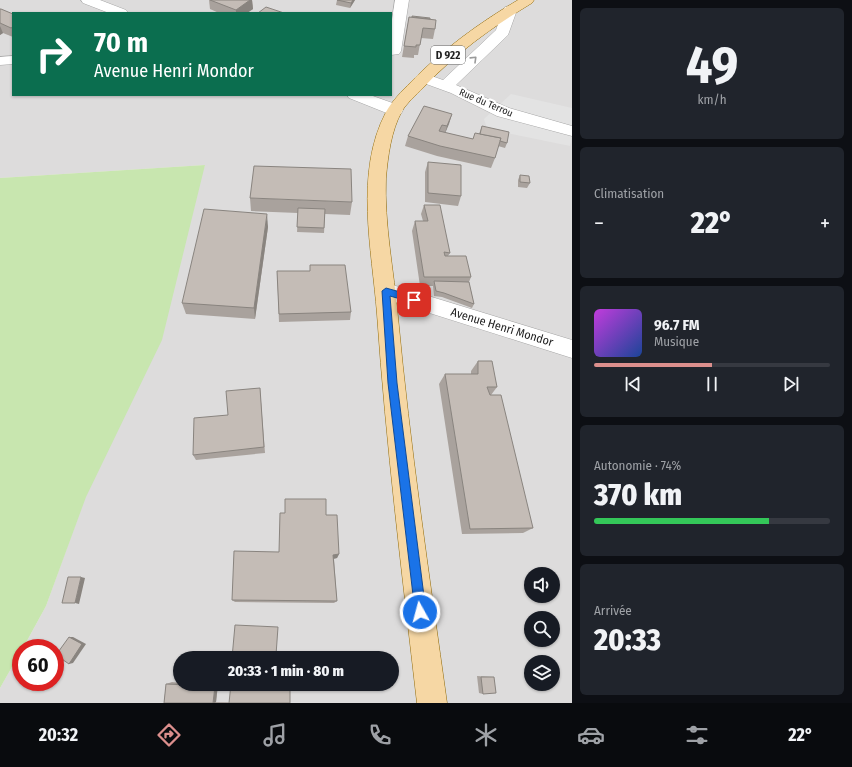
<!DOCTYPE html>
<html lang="fr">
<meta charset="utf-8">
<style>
body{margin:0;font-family:"Fira Sans Condensed",sans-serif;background:#20242c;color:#f1f3f6;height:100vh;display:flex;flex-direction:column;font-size:15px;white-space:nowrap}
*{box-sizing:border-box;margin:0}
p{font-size:13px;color:#9ea1a6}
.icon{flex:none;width:22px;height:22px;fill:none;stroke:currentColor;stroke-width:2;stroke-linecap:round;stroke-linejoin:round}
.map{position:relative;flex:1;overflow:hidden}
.drawer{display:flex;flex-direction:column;gap:8px;padding:8px;background:#0d0f14;width:280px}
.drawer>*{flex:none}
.top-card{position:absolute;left:12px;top:12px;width:380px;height:84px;border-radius:0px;box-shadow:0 1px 3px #0004;background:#0b6e4f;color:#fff;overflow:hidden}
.fabs{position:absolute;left:524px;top:567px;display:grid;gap:8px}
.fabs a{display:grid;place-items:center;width:36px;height:36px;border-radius:50%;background:#171b24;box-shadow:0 1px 3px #0004;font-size:20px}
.speed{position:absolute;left:12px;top:639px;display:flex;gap:8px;font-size:20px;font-weight:700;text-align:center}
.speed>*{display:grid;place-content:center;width:52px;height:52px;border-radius:50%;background:#171b24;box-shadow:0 1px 3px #0004;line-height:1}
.speed .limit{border:6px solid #d22;background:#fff;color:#111}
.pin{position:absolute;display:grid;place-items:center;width:34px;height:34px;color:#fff;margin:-17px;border-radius:8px;box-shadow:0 2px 6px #0006}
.me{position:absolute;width:44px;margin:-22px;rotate:353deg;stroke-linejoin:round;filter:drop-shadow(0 0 3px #0008)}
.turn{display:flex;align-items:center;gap:14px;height:84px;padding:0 16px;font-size:18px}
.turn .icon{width:52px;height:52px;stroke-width:2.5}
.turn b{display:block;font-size:28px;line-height:34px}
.big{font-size:30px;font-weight:800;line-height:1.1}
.drawer .card{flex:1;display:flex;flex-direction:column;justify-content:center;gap:6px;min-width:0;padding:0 14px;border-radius:6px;background:#20242c}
.drawer .dial{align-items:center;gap:0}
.dial b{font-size:52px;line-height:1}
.song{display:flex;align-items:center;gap:12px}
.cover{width:48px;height:48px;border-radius:6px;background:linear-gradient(135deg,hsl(290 70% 55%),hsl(220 70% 35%))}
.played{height:4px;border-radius:2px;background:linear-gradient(90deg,#dc8f8d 50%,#363941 50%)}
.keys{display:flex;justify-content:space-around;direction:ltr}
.heat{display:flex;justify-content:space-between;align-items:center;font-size:22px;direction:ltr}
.charge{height:6px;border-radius:3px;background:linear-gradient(90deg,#34c759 74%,#363941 0)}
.trip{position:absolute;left:173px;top:651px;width:226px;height:40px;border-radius:20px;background:#171b24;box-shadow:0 1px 3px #0004;font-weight:800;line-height:40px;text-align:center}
.tab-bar{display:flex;height:64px;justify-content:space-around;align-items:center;background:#090b0e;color:#9ea1a6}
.tab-bar .icon{width:28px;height:28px}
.tab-bar .on{color:#dc8f8d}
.tab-bar b{font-size:18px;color:#f1f3f6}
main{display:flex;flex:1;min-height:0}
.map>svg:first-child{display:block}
.residential{fill:#dddcdc;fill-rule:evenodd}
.grass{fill:#c8e6af}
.parking{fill:#e3e3e3}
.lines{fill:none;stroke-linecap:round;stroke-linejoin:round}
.minor-casing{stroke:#a6a6a6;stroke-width:1}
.major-casing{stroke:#926b09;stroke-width:1}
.minor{fill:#fff;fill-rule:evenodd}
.major{fill:#f6d7a4;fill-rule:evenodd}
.wall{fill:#a9a29d}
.shaded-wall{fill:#89847f}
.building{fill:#c4bcb6;stroke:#89847f}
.oneway{stroke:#9a9a9a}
.route{fill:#1a73e8;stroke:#114b97}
.labels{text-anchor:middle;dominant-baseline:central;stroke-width:4;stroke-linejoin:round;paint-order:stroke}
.far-street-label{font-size:10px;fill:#1f1f1f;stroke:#fff}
.shield{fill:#fff;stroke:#626262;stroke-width:1}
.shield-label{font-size:11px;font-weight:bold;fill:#1f1f1f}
.street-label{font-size:12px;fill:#1f1f1f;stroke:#fff}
</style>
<main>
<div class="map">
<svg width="572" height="703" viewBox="0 0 572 703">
<rect width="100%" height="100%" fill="#efede6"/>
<path class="residential" d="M 0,0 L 572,0 L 572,703 L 0,703 L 0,688 L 21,651 L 21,682 L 55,682 L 55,648 L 23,648 L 46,606 L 205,165 L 0,178 ZM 13,13 L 391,13 L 391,95 L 13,95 ZM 531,574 L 553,574 L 553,596 L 531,596 ZM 531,618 L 553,618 L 553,640 L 531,640 ZM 180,658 L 392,658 L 392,684 L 180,684 ZM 531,662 L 553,662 L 553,684 L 531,684 Z"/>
<polygon class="grass" points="205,165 162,340 86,497 46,606 23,648 21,648 21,651 0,688 0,178"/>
<polygon class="parking" points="511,94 572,108 572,137 570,146 487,129 484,119"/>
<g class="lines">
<g class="minor-casing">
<g id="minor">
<polygon points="81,0 100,0 126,10 128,13 109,13 83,3"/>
<polygon points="395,0 409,0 401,51 399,54 391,55 391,26"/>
<polygon points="510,6 515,7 517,10 508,35 456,85 509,108 572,126 572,136 497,116 451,93 418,81 415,78 418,75 423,73 443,80 496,30 503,10 505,7"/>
<polygon points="13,56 13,64 0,65 0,57"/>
<polygon points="347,95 370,95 401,106 403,110 401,114 395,115 389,114 349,98"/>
<polygon points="386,283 572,340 572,358 379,297 376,291 379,285"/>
</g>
</g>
<g class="major-casing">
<path id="major" d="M 518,0 L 534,0 L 532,3 C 492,27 455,54 423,88 C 416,95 407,103 402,111 C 391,131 388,156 386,178 C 384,224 394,271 398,317 C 410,446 429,574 447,703 L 417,703 C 402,574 386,444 377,314 C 372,249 354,173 386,112 C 392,101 402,91 411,82 C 442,50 479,23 518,0 Z"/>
</g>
<use href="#minor" class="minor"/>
<use href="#major" class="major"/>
</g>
<g class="wall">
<polygon points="209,0 252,0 253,9 247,13 219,13 210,9"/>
<polygon points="337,0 355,0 350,8 336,5"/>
<polygon points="0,9 13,14 13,37 3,33 0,35"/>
<polygon points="409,17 430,19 435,29 433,39 421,38 418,55 414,55 414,58 402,57"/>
<polygon points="452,114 445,133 473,139 479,134 482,126 507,143 505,148 498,146 495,158 491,168 437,156 405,146 408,136"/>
<polygon points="428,162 461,196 458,206 425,202 425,172"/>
<polygon points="520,175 530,183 527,188 518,187 518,180"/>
<polygon points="250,198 352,202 350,215 325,214 324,233 297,232 298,213 251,211"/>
<polygon points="424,205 450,253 448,256 471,277 469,282 474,304 472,308 442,297 434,296 433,286 420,286 412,231 415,221 423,221 421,214"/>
<polygon points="268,227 255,319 186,314 182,303"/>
<polygon points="310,265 351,312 350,320 279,322 277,271 310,271"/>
<polygon points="478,361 497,387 491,395 533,528 523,533 462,534 439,384 445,374 471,374 471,371"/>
<polygon points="260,388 265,453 196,460 193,455 228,415"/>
<polygon points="326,515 339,554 337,558 334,559 337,601 334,603 235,602 232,600 279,552"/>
<polygon points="477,676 494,677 483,694 479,693"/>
<polygon points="172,682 180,683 180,684 218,684 216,702 290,703 164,703 166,684"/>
</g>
<g class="shaded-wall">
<polygon points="250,0 252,0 253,9 247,13 236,13 236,10"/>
<polygon points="353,0 355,0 350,8 351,3"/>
<polygon points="0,26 3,33 0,35"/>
<polygon points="452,114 449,124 444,136 447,126"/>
<polygon points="267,214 268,227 255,319 254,308"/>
<polygon points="339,554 337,558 331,559 333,555"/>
<polygon points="81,577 85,578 79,604 75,603"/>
<polygon points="69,637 73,637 86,644 73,663 69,664"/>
<polygon points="218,684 216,702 215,703 213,703 215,686"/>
</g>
<g class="building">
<polygon points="210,0 250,0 236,10"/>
<polygon points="337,0 353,0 351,3"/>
<polygon points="266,7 284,13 258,13"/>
<polygon points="0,9 1,9 13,14 13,27 11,28 0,23"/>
<polygon points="412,16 430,18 430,19 412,17"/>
<polygon points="409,17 436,20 435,29 423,28 420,45 416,45 416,47 404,46"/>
<polygon points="424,106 452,114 447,126 442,125 439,131 473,139 475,133 501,138 495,158 440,146 408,136"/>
<polygon points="482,126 509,132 507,143 500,141 501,138 480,134"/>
<polygon points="428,162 461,165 461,196 428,193"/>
<polygon points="254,166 351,169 352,202 250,198"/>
<polygon points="520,175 529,176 530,183 520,182"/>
<polygon points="424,205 440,205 450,253 444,252 445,256 466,256 471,277 424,277 415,221 428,221"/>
<polygon points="298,208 325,209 324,228 297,227"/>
<polygon points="204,209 267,214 254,308 182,303"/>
<polygon points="310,265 345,265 351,312 279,314 277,271 310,271"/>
<polygon points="434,281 469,282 474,304 444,293 436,291"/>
<polygon points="478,361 492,361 497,387 487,387 490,395 501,395 533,528 470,529 445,374 478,374"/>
<polygon points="260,388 264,447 193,455 194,418 228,415 226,391"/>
<polygon points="285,499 326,499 326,515 337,515 339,554 333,555 337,601 232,600 234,551 279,552 280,513 285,513"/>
<polygon points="68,577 81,577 75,603 62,603"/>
<polygon points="235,625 278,627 276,655 291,656 291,658 232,658"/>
<polygon points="69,637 82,644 69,664 56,655"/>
<polygon points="481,677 494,677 496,693 483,694"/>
<polygon points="166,684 215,686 213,703 164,703"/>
<polygon points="231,684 290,684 290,703 229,703"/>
</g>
<defs><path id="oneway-chevron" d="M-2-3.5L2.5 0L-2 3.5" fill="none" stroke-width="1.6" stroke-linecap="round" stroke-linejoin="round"/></defs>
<use class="oneway" href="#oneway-chevron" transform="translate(474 59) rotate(-44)"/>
<polygon class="route" points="386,288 418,297 419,300 414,303 390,296 397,383 426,612 425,616 420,617 416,616 415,612 388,383 382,291"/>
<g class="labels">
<g class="far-street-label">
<text transform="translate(486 103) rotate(23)">Rue du Terrou</text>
</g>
<rect class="shield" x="431" y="46" width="34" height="18" rx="3"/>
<g class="shield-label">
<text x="448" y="55">D 922</text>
</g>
<g class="street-label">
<text transform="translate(502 327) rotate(17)">Avenue Henri Mondor</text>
</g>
</g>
</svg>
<div class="fabs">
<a><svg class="icon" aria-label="sound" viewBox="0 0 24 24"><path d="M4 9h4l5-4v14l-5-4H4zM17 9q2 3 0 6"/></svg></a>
<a><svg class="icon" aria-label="search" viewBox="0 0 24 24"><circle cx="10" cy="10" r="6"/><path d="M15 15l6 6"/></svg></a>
<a><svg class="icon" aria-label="layers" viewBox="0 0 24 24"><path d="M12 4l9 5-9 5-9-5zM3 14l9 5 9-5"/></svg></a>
</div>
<div class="speed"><div class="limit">60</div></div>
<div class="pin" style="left:414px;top:300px;background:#d93025"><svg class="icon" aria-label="arrive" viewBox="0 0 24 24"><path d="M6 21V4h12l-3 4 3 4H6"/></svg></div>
<svg class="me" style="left:420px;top:612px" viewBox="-20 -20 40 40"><circle r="17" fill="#1a73e8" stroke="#fff" stroke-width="3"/><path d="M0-11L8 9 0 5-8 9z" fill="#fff"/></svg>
<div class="trip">20:33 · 1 min · 80 m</div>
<div class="top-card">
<div class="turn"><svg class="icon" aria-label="right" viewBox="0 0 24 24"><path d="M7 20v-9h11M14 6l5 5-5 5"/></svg><div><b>70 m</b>Avenue Henri Mondor</div></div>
</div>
</div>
<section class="drawer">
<div class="card dial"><b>49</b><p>km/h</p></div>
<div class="card"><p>Climatisation</p>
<div class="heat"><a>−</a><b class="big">22°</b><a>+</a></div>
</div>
<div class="card">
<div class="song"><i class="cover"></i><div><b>96.7 FM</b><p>Musique</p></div></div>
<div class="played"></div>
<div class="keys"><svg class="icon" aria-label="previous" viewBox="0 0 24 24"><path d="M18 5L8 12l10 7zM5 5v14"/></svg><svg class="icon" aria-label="pause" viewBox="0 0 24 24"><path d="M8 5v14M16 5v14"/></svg><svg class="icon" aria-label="next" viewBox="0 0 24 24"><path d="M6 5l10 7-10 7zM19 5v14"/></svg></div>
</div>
<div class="card"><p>Autonomie · 74%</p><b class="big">370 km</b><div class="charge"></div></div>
<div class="card"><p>Arrivée</p><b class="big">20:33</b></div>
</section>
</main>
<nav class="tab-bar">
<b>20:32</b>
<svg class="icon on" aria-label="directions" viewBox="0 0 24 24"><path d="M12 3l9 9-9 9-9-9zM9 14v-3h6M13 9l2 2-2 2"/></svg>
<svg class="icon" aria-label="music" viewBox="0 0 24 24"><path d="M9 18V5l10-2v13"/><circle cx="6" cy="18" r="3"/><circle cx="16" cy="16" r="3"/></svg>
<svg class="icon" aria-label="phone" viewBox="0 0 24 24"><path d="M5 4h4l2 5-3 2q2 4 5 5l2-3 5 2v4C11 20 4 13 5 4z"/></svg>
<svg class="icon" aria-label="climate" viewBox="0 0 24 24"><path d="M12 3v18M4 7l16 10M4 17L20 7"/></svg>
<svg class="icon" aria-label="car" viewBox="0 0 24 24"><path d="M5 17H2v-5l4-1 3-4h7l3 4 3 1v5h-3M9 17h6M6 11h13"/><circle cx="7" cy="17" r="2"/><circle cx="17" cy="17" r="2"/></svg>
<svg class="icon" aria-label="filters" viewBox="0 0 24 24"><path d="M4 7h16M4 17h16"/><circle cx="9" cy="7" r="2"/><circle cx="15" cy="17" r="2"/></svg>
<b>22°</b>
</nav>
